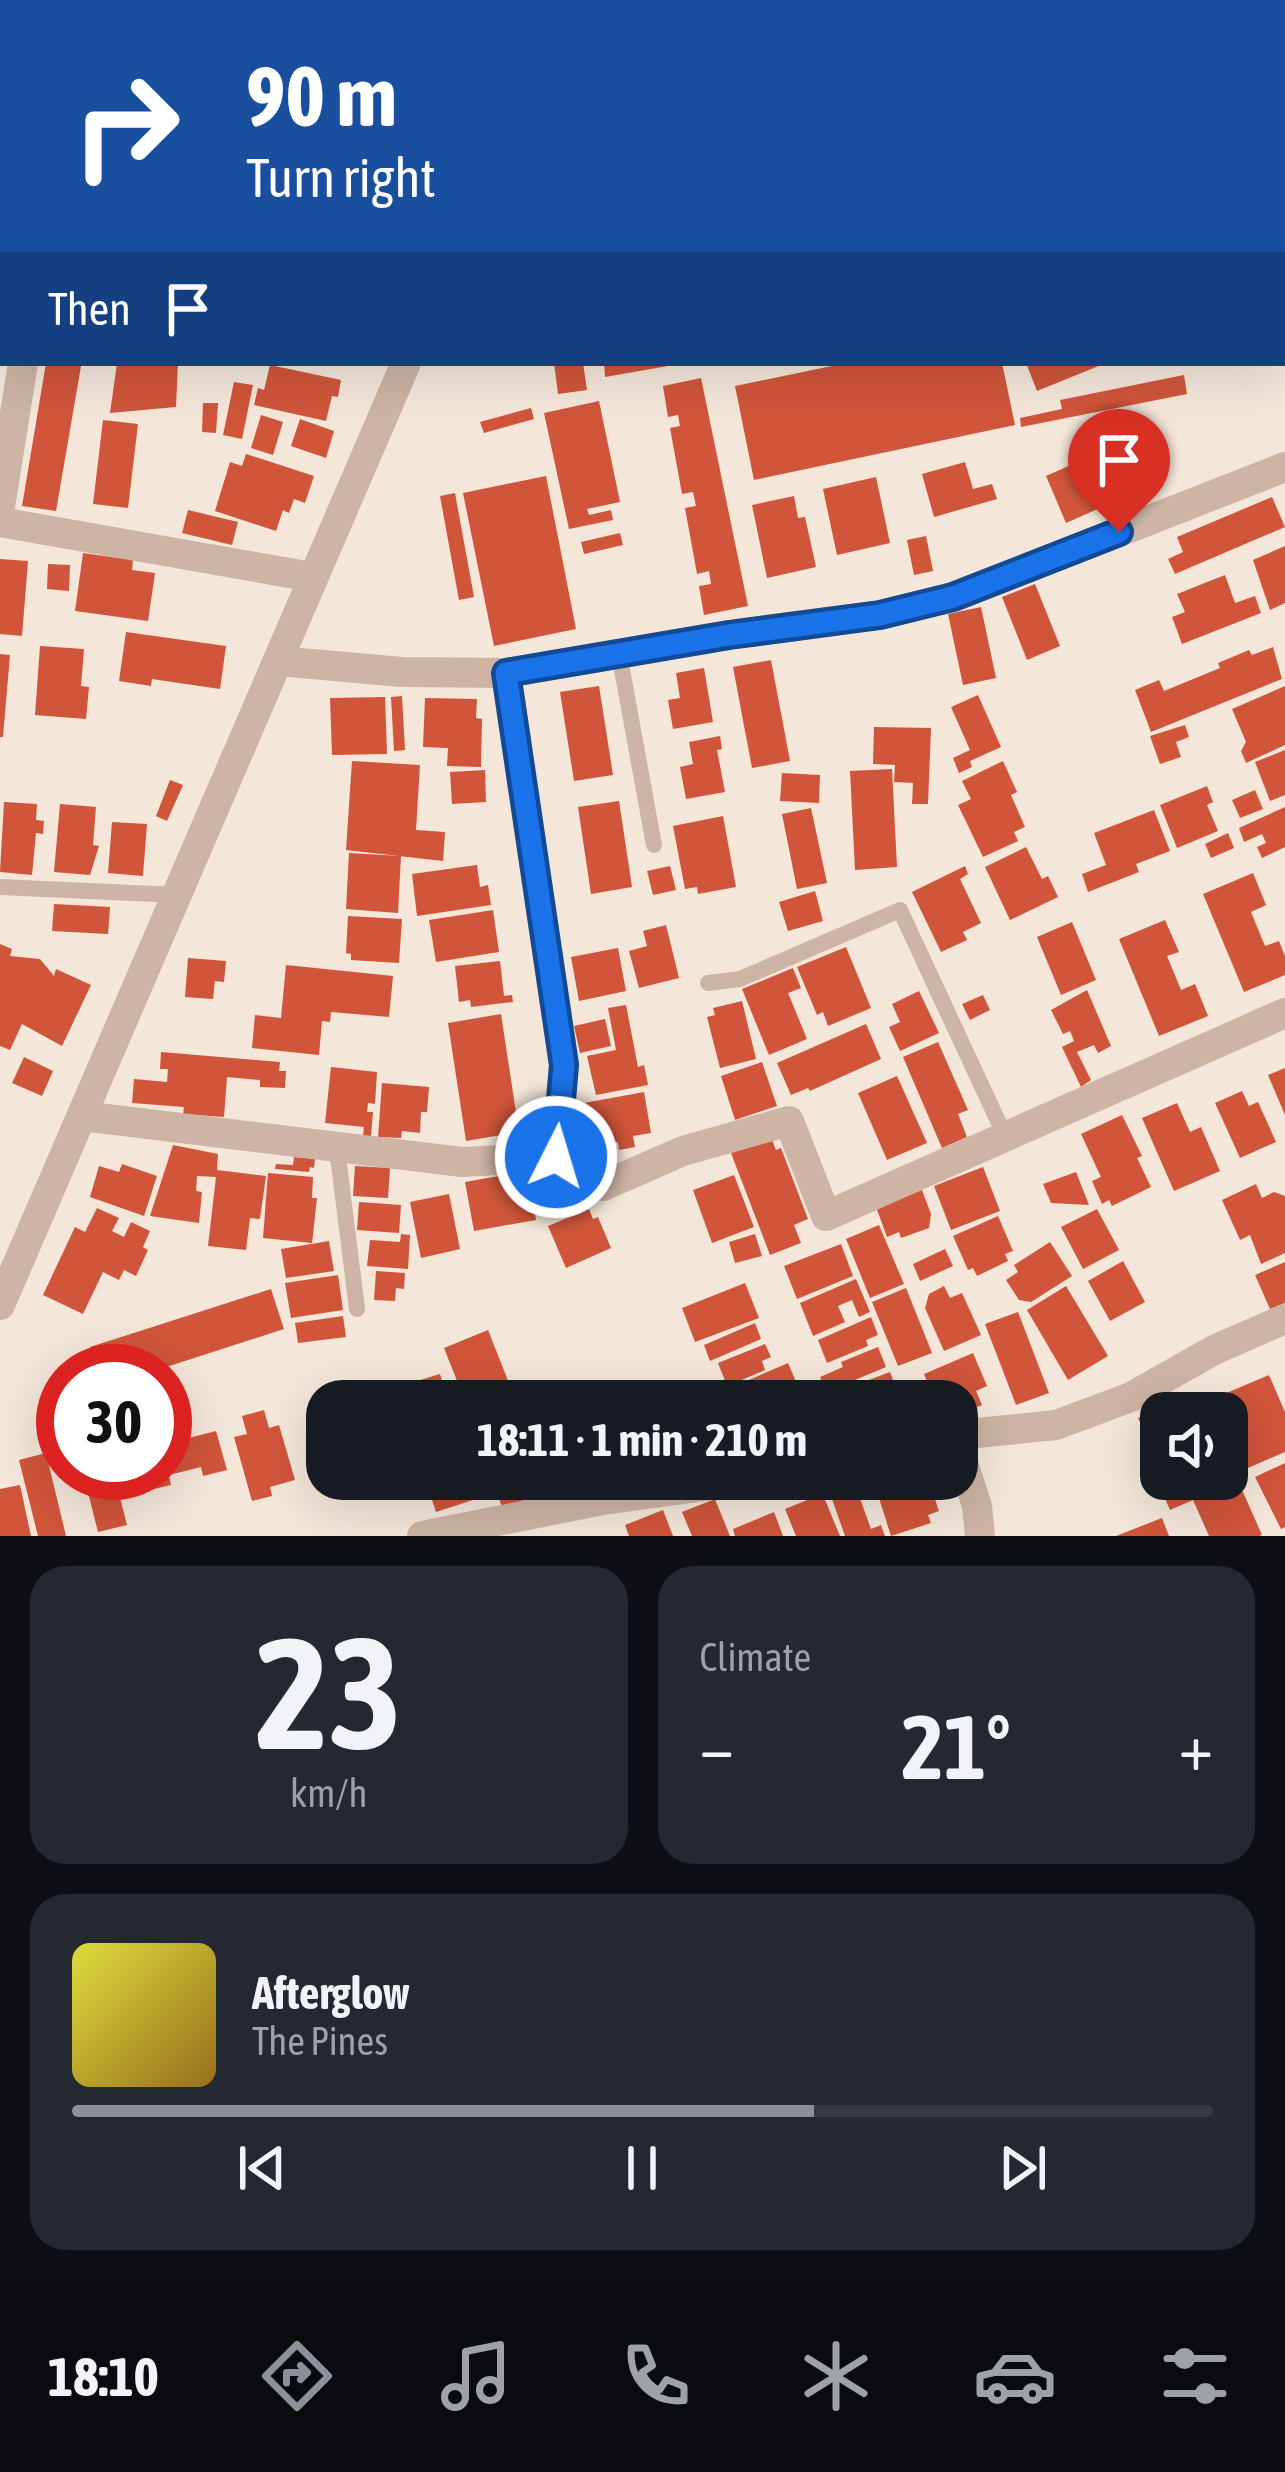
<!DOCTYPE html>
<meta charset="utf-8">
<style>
body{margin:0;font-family:"Asap Condensed",sans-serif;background:#242831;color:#f1f3f6;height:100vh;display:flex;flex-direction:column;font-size:45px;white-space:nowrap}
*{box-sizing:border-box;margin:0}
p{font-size:39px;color:#9ea1a6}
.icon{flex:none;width:66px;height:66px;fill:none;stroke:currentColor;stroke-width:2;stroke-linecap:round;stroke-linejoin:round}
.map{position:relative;height:1536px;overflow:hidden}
.sheet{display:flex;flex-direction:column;gap:30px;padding:30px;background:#0d0f14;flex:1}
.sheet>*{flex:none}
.guide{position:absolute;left:0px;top:0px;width:1287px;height:366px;box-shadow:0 12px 48px #0002;background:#1a4fa0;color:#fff;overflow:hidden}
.controls{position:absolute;left:1140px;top:1392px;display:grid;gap:24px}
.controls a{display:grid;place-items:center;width:108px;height:108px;border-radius:24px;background:#171b24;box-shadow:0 12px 48px #0002;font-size:60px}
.speed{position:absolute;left:36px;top:1344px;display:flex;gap:24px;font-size:60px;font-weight:700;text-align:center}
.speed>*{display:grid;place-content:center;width:156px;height:156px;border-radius:50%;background:#171b24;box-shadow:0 12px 48px #0002;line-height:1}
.speed .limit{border:18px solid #d22;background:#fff;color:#111}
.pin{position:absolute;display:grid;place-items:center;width:102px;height:102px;color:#fff;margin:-123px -51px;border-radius:50% 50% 50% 0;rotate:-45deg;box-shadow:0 0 12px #0007}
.pin .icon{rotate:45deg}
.me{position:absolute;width:132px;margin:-66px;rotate:5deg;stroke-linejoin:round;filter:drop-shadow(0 0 9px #0008)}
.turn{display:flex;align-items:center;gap:42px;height:252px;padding:0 48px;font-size:54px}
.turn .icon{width:156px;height:156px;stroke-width:2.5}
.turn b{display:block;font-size:84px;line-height:102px}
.then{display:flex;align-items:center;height:114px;padding:0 48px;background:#0003;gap:24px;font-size:45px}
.big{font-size:90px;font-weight:700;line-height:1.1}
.sheet .widget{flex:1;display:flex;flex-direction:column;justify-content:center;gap:18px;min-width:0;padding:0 42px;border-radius:36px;background:#242831}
.sheet .dial{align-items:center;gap:0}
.dial b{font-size:156px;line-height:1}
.song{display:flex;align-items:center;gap:36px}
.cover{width:144px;height:144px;border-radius:18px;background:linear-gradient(135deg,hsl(60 70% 55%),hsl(40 70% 35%))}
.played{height:12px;border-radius:6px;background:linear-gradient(90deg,#8c9099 65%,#363941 65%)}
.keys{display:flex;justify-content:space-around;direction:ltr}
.heat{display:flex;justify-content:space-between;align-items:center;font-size:66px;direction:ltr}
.sheet .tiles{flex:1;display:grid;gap:30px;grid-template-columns:1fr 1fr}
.widget:last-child{grid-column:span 2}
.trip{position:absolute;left:306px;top:1380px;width:672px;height:120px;border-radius:36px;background:#171b24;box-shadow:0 12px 48px #0002;font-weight:700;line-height:120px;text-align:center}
.tabs{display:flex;height:192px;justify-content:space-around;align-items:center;background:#090b0e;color:#9ea1a6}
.tabs .icon{width:84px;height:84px}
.tabs .current{color:#8c9099}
.tabs b{font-size:54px;color:#f1f3f6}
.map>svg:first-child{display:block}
.building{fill:#d0553b}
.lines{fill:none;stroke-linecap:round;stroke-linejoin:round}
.service{stroke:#cdb4a4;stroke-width:16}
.minor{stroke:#cdb4a4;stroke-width:30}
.tertiary{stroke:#cdb4a4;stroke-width:30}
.route-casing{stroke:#114b97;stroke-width:30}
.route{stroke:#1a73e8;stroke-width:21}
</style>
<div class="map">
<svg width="1285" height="1536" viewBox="0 0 1285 1536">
<rect width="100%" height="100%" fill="#f4e6d9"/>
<g class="building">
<polygon points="46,363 81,366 56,511 22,506"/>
<polygon points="117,363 178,363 176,407 110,413"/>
<polygon points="554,363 583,363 587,390 558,394"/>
<polygon points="604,363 674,363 674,365 605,377"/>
<polygon points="846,363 1002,363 1015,425 754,480 735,386"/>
<polygon points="1026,363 1106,363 1037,391"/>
<polygon points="270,365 341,380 338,397 332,396 326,421 254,405 258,388 264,390"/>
<polygon points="1184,375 1187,394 1021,427 1020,418 1062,409 1060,400"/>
<polygon points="701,378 748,606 704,615 699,586 711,584 709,571 697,574 685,508 696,506 693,492 682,494 670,428 680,426 678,415 668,417 663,386"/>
<polygon points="234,382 253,385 242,439 223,435"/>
<polygon points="599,401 620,502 587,509 589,515 611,510 613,520 569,529 544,413"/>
<polygon points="203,403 218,403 216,433 202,432"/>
<polygon points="531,408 534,419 484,433 480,422"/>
<polygon points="261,415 283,422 273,455 251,448"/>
<polygon points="300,419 334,431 326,458 291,446"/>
<polygon points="103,420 138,424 128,508 93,504"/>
<polygon points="1143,433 1163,480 1066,523 1046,476"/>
<polygon points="246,454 314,476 305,503 294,499 289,513 283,510 276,531 215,511 230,462 242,466"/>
<polygon points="965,462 973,489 992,484 997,499 934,517 922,474"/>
<polygon points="546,476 576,629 494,646 463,493"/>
<polygon points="876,477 890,543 837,555 823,489"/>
<polygon points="455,493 474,597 459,600 440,496"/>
<polygon points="794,496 798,518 805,517 816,567 767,578 752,505"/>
<polygon points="1272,497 1285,527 1175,574 1168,559 1183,552 1177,537"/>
<polygon points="188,510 238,522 232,545 182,533"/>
<polygon points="620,533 623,545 584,554 581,542"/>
<polygon points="926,536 933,571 914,575 907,540"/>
<polygon points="1285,546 1285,603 1270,610 1253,560"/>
<polygon points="83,553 133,560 132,570 155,573 148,621 75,611"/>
<polygon points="0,559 28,561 22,636 0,634"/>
<polygon points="48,564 70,565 69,591 47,589"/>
<polygon points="1225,575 1235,603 1255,596 1261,613 1182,644 1172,617 1185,612 1177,594"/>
<polygon points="1035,584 1060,646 1027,660 1002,597"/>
<polygon points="981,607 996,678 963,685 948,614"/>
<polygon points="126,632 226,646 220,689 152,679 151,686 119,681"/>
<polygon points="40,646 84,649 81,686 89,687 86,719 35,715"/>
<polygon points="1273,647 1282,679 1151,732 1135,690 1159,680 1164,691 1220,668 1218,663 1249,650 1252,655"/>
<polygon points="0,654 10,655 3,737 0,737"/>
<polygon points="771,660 790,761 752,768 733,667"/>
<polygon points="704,668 713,722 673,729 668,700 680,698 676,673"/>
<polygon points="599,686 613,775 574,781 560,692"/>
<polygon points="1285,686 1285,745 1246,763 1241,751 1246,742 1232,709"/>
<polygon points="978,695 1001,747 970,761 972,767 959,773 953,758 970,750 951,707"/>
<polygon points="402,696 405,750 394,751 391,697"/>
<polygon points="385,697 387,754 332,755 330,698"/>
<polygon points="425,698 477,699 476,718 482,719 481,767 447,766 448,748 423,747"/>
<polygon points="1185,725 1189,737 1176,742 1181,757 1160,764 1150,736"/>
<polygon points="874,727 931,728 928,804 912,804 913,783 894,782 895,765 873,764"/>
<polygon points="720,736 722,749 717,750 725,792 686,799 680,767 693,764 689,742"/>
<polygon points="1285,750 1285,795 1270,801 1255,762"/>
<polygon points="352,761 420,765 416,830 445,832 443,861 346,850"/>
<polygon points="1003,761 1017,792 1011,795 1025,827 1014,832 1018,841 983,857 958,805 971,799 962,781"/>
<polygon points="892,769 897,867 855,870 850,771"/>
<polygon points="485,770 486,802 452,804 450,772"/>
<polygon points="782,773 820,775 819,803 780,801"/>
<polygon points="170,780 183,785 167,821 156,816"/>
<polygon points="1207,786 1213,802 1207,805 1218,831 1177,848 1160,805"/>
<polygon points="1255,790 1263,809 1240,818 1232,800"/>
<polygon points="619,801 632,887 591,894 578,807"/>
<polygon points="4,802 37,804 36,820 44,821 43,834 36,833 32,875 0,872"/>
<polygon points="60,804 96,807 93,845 99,846 90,875 54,872"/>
<polygon points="1285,807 1285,847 1262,858 1257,847 1266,843 1262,834 1244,842 1239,828"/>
<polygon points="811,808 827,883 797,889 782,814"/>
<polygon points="1154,810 1170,851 1136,864 1139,872 1088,892 1082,874 1106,865 1094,833"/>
<polygon points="723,816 736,887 698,894 697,887 685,889 673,826"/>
<polygon points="112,822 147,824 143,876 108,873"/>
<polygon points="1228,833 1234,848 1211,858 1205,844"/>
<polygon points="1026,847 1042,879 1048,876 1058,897 1010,920 985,867"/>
<polygon points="349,853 401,856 398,913 346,909"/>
<polygon points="477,865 480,887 488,885 491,905 417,916 412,874"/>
<polygon points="670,866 676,890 653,895 647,871"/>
<polygon points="965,866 968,874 960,879 981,923 963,932 967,940 941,952 912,892"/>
<polygon points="1253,873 1266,905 1251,912 1265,946 1279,941 1285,956 1285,975 1244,992 1203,894"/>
<polygon points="815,891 823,921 788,931 779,902"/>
<polygon points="54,904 110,907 108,934 52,931"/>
<polygon points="493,910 499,952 436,962 429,920"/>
<polygon points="348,916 402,919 399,963 351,960 351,954 346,953"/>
<polygon points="1165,920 1179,952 1167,956 1181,990 1195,984 1208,1016 1159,1036 1119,939"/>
<polygon points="1072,922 1096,980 1061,995 1037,937"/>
<polygon points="666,925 679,978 639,988 629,951 647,946 643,931"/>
<polygon points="0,944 12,949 10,956 40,959 54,976 56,969 91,985 62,1046 22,1024 10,1050 0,1046"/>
<polygon points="846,947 871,1008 828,1026 823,1012 817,1015 797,967"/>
<polygon points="618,948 626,991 579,1001 571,957"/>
<polygon points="188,958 226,961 224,982 215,981 213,999 185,997"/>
<polygon points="500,961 504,996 512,995 513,1002 471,1007 470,1000 459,1002 455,966"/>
<polygon points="286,965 393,976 389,1017 331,1012 330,1022 322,1021 319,1055 252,1048 255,1015 281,1018"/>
<polygon points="793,968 801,988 788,993 807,1039 769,1055 742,989"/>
<polygon points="1087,990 1111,1046 1098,1053 1094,1045 1077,1052 1091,1080 1081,1087 1062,1047 1074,1041 1070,1031 1063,1034 1051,1010"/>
<polygon points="919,991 939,1033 900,1051 889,1027 900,1022 892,1004"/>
<polygon points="983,995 990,1010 970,1020 962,1004"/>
<polygon points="742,1001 756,1059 720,1068 707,1017 715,1015 713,1008"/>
<polygon points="626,1005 638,1067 644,1065 648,1085 596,1095 587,1056 616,1050 608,1008"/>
<polygon points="501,1014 519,1132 466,1141 448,1023"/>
<polygon points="605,1019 611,1046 580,1053 574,1026"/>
<polygon points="866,1024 881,1059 810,1091 808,1088 791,1095 777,1063"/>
<polygon points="938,1042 968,1110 958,1114 967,1137 942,1148 903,1057"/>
<polygon points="161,1052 280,1062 279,1071 286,1071 285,1088 260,1087 260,1080 227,1077 224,1117 183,1114 184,1107 132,1103 134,1079 167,1082 168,1069 160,1069"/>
<polygon points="24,1057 53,1071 42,1096 12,1083"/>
<polygon points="762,1062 777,1106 735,1120 721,1076"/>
<polygon points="331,1067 377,1072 375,1104 368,1103 367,1112 373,1112 371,1136 363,1136 364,1127 325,1123"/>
<polygon points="1285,1068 1285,1115 1268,1075"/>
<polygon points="897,1076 927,1143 887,1160 858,1093"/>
<polygon points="382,1083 429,1087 427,1112 421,1112 420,1133 402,1131 401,1138 378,1137"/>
<polygon points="1242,1091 1249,1106 1258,1102 1276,1142 1240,1158 1215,1103"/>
<polygon points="644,1092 651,1133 633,1136 635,1147 619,1150 618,1143 602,1133 589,1135 584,1103"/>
<polygon points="1177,1103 1190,1132 1201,1127 1220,1171 1174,1191 1142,1118"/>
<polygon points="1122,1115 1142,1156 1137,1158 1151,1187 1112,1206 1109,1200 1102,1204 1092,1181 1101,1177 1081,1134"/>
<polygon points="771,1137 776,1150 781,1148 808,1219 794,1225 801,1243 770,1255 731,1153"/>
<polygon points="173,1145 218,1154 217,1170 266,1176 260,1219 250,1218 246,1250 208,1246 216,1177 197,1176 196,1191 202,1192 199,1223 150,1216"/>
<polygon points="294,1157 315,1159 314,1168 310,1167 309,1172 275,1169 276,1164 293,1165"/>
<polygon points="122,1164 157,1176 144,1216 90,1197 99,1166 119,1172"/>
<polygon points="355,1166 390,1168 388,1198 353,1196"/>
<polygon points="983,1167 1000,1211 951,1230 934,1186"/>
<polygon points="522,1172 524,1183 530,1182 536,1220 474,1231 465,1182"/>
<polygon points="1076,1172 1089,1205 1051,1203 1043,1184"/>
<polygon points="268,1173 313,1177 312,1198 317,1198 312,1243 263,1238"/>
<polygon points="734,1175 754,1227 712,1243 693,1190"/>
<polygon points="546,1179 564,1181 562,1210 544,1208"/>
<polygon points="1256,1184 1262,1198 1274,1192 1285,1196 1285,1253 1261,1264 1250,1235 1240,1240 1222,1200"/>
<polygon points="922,1190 931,1214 929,1228 901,1238 899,1232 887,1237 876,1207"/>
<polygon points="449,1194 460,1249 421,1258 410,1202"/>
<polygon points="359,1202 401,1205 399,1233 357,1230"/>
<polygon points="97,1208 119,1218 112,1231 124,1237 131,1222 150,1231 143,1247 148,1250 136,1276 124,1270 119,1280 103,1272 83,1314 43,1295 75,1227 85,1232"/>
<polygon points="589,1209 593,1219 598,1217 611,1248 566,1268 548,1226"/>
<polygon points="1097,1209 1119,1250 1083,1269 1061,1227"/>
<polygon points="998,1216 1013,1251 1005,1254 1008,1261 977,1276 973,1268 968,1270 953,1236"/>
<polygon points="879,1225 904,1284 870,1298 846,1239"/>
<polygon points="401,1234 410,1235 408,1269 367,1266 370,1240 400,1242"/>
<polygon points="755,1234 762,1256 735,1263 729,1242"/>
<polygon points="329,1241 334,1271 286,1278 281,1249"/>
<polygon points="1050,1242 1072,1276 1031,1302 1019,1300 1006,1280 1018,1272 1014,1265"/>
<polygon points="841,1244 853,1276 797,1299 784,1266"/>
<polygon points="945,1249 953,1266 920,1281 913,1264"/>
<polygon points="1123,1261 1145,1302 1110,1321 1088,1281"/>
<polygon points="1285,1262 1285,1303 1270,1309 1255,1275"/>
<polygon points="376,1271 405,1273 404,1289 396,1288 395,1301 374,1300"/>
<polygon points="338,1275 343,1310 291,1318 285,1283"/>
<polygon points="856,1279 870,1312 859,1317 852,1300 838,1306 845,1322 813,1336 800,1303"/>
<polygon points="745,1283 759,1318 695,1342 682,1308"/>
<polygon points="944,1286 950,1298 962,1293 981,1335 944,1351 925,1308 929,1294"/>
<polygon points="1066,1286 1108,1356 1068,1380 1027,1310"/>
<polygon points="906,1288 932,1353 898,1366 872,1302"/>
<polygon points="271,1289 284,1329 154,1371 98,1371 90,1347"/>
<polygon points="1018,1312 1049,1393 1016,1405 985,1324"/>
<polygon points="343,1316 346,1337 298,1343 295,1323"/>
<polygon points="871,1317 878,1335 866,1340 868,1346 827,1363 818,1340"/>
<polygon points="755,1323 761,1339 710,1361 704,1345"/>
<polygon points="488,1330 514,1396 500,1401 465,1401 444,1348"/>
<polygon points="765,1344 771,1357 762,1361 765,1370 727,1386 718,1363"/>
<polygon points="878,1347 886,1367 826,1392 820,1377 843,1367 841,1362"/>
<polygon points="973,1353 987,1386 976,1391 982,1405 957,1415 957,1401 935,1401 924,1374"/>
<polygon points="788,1363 797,1384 759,1401 733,1401 728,1389"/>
<polygon points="890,1372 898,1393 876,1401 842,1401 853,1396 850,1387"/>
<polygon points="440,1374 448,1401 376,1401 374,1394"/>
<polygon points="1269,1375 1285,1412 1285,1452 1248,1468 1217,1397"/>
<polygon points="1171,1402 1175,1412 1188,1406 1191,1413 1161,1413 1161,1468 1138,1418"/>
<polygon points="264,1410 269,1428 279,1425 295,1480 270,1487 272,1496 252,1501 234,1437 247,1434 242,1416"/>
<polygon points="216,1431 227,1470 203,1476 201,1467 169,1475 171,1485 142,1492 137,1473 165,1473 165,1444"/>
<polygon points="46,1453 66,1536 38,1536 19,1460"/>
<polygon points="1227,1456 1262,1535 1259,1536 1209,1536 1193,1500 1170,1510 1162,1492 1192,1479 1227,1479"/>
<polygon points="1285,1463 1285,1527 1281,1529 1255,1477"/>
<polygon points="83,1473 114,1473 127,1525 98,1532"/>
<polygon points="425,1479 469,1479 476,1499 436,1512"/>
<polygon points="486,1479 521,1479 528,1499 502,1507 496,1490 490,1492"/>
<polygon points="834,1479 853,1479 871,1529 881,1525 885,1536 845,1536 826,1482"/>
<polygon points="873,1479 928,1479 939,1511 928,1515 931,1523 891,1536"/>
<polygon points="20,1485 31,1536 0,1536 0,1489"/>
<polygon points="819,1485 840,1536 796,1536 785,1509 812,1498 808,1489"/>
<polygon points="715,1499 730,1536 692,1536 682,1512"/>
<polygon points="663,1510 673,1536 629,1536 625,1525"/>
<polygon points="774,1512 783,1536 735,1536 733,1529"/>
<polygon points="1162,1518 1169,1536 1116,1536"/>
</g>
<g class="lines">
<g class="service">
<polyline points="0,20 3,20"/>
<polyline points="619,653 654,845"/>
<polyline points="0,887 177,895"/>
<polyline points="708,983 740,979 900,910 1005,1136"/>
<polyline points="337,1149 357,1309"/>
</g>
<g class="minor">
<polyline points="0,295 3,298"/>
<polyline points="0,507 23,363"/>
<polyline points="0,522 312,577"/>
<polyline points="278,661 402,672 506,673 729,635 880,615 953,597 1285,467"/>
<polyline points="506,673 564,1065 556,1157"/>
<polyline points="82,1116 462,1162 556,1157 603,1186 683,1151 789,1121 826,1216 1285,1013"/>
<polyline points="957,1435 1056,1425 1131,1397 1214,1350 1285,1319"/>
<polyline points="957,1444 977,1506 980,1536"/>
<polyline points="422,1536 603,1500 757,1479"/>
</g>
<g class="tertiary">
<polyline points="567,3 569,0"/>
<polyline points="0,1305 406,363"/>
</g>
</g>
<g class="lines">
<g class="route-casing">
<polyline id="route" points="556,1157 564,1065 506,673 729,635 880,615 953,597 1119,532"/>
</g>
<use href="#route" class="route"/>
</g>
</svg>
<div class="controls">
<a><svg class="icon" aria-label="sound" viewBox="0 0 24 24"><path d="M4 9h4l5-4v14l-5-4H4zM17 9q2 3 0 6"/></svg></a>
</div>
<div class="speed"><div class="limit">30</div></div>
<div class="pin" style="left:1119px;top:532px;background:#d93025"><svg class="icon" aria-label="arrive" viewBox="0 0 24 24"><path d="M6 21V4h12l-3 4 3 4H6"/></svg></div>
<svg class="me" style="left:556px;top:1157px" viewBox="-20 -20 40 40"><circle r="17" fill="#1a73e8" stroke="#fff" stroke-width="3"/><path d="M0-11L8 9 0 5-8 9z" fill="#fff"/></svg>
<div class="trip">18:11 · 1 min · 210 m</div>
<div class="guide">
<div class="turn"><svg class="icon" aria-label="right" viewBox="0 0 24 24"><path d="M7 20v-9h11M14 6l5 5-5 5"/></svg><div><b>90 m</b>Turn right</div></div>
<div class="then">Then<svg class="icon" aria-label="arrive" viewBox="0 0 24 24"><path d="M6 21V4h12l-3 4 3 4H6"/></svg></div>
</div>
</div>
<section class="sheet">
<div class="tiles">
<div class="widget dial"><b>23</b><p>km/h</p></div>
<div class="widget"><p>Climate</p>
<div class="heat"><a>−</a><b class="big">21°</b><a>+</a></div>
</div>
<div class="widget">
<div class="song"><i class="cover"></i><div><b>Afterglow</b><p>The Pines</p></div></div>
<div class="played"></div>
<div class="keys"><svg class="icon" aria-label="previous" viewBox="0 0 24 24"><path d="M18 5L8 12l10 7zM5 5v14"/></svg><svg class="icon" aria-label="pause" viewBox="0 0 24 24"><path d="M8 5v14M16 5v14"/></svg><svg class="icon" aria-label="next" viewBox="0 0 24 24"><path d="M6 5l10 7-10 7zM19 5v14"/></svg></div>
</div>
</div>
</section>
<nav class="tabs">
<b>18:10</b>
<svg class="icon current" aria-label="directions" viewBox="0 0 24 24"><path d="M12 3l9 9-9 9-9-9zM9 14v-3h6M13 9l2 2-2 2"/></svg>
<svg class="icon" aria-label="music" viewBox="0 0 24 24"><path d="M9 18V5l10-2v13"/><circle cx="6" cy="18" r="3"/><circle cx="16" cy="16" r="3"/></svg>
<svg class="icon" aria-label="phone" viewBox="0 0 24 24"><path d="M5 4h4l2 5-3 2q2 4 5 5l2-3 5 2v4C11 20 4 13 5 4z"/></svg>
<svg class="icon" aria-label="climate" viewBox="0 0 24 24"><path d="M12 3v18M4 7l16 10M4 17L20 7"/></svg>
<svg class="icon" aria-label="car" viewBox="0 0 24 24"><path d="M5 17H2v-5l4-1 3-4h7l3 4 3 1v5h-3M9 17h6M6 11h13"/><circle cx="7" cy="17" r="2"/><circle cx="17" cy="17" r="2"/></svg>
<svg class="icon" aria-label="filters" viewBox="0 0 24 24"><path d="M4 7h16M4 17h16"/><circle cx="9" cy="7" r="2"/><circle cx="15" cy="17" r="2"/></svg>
</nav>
